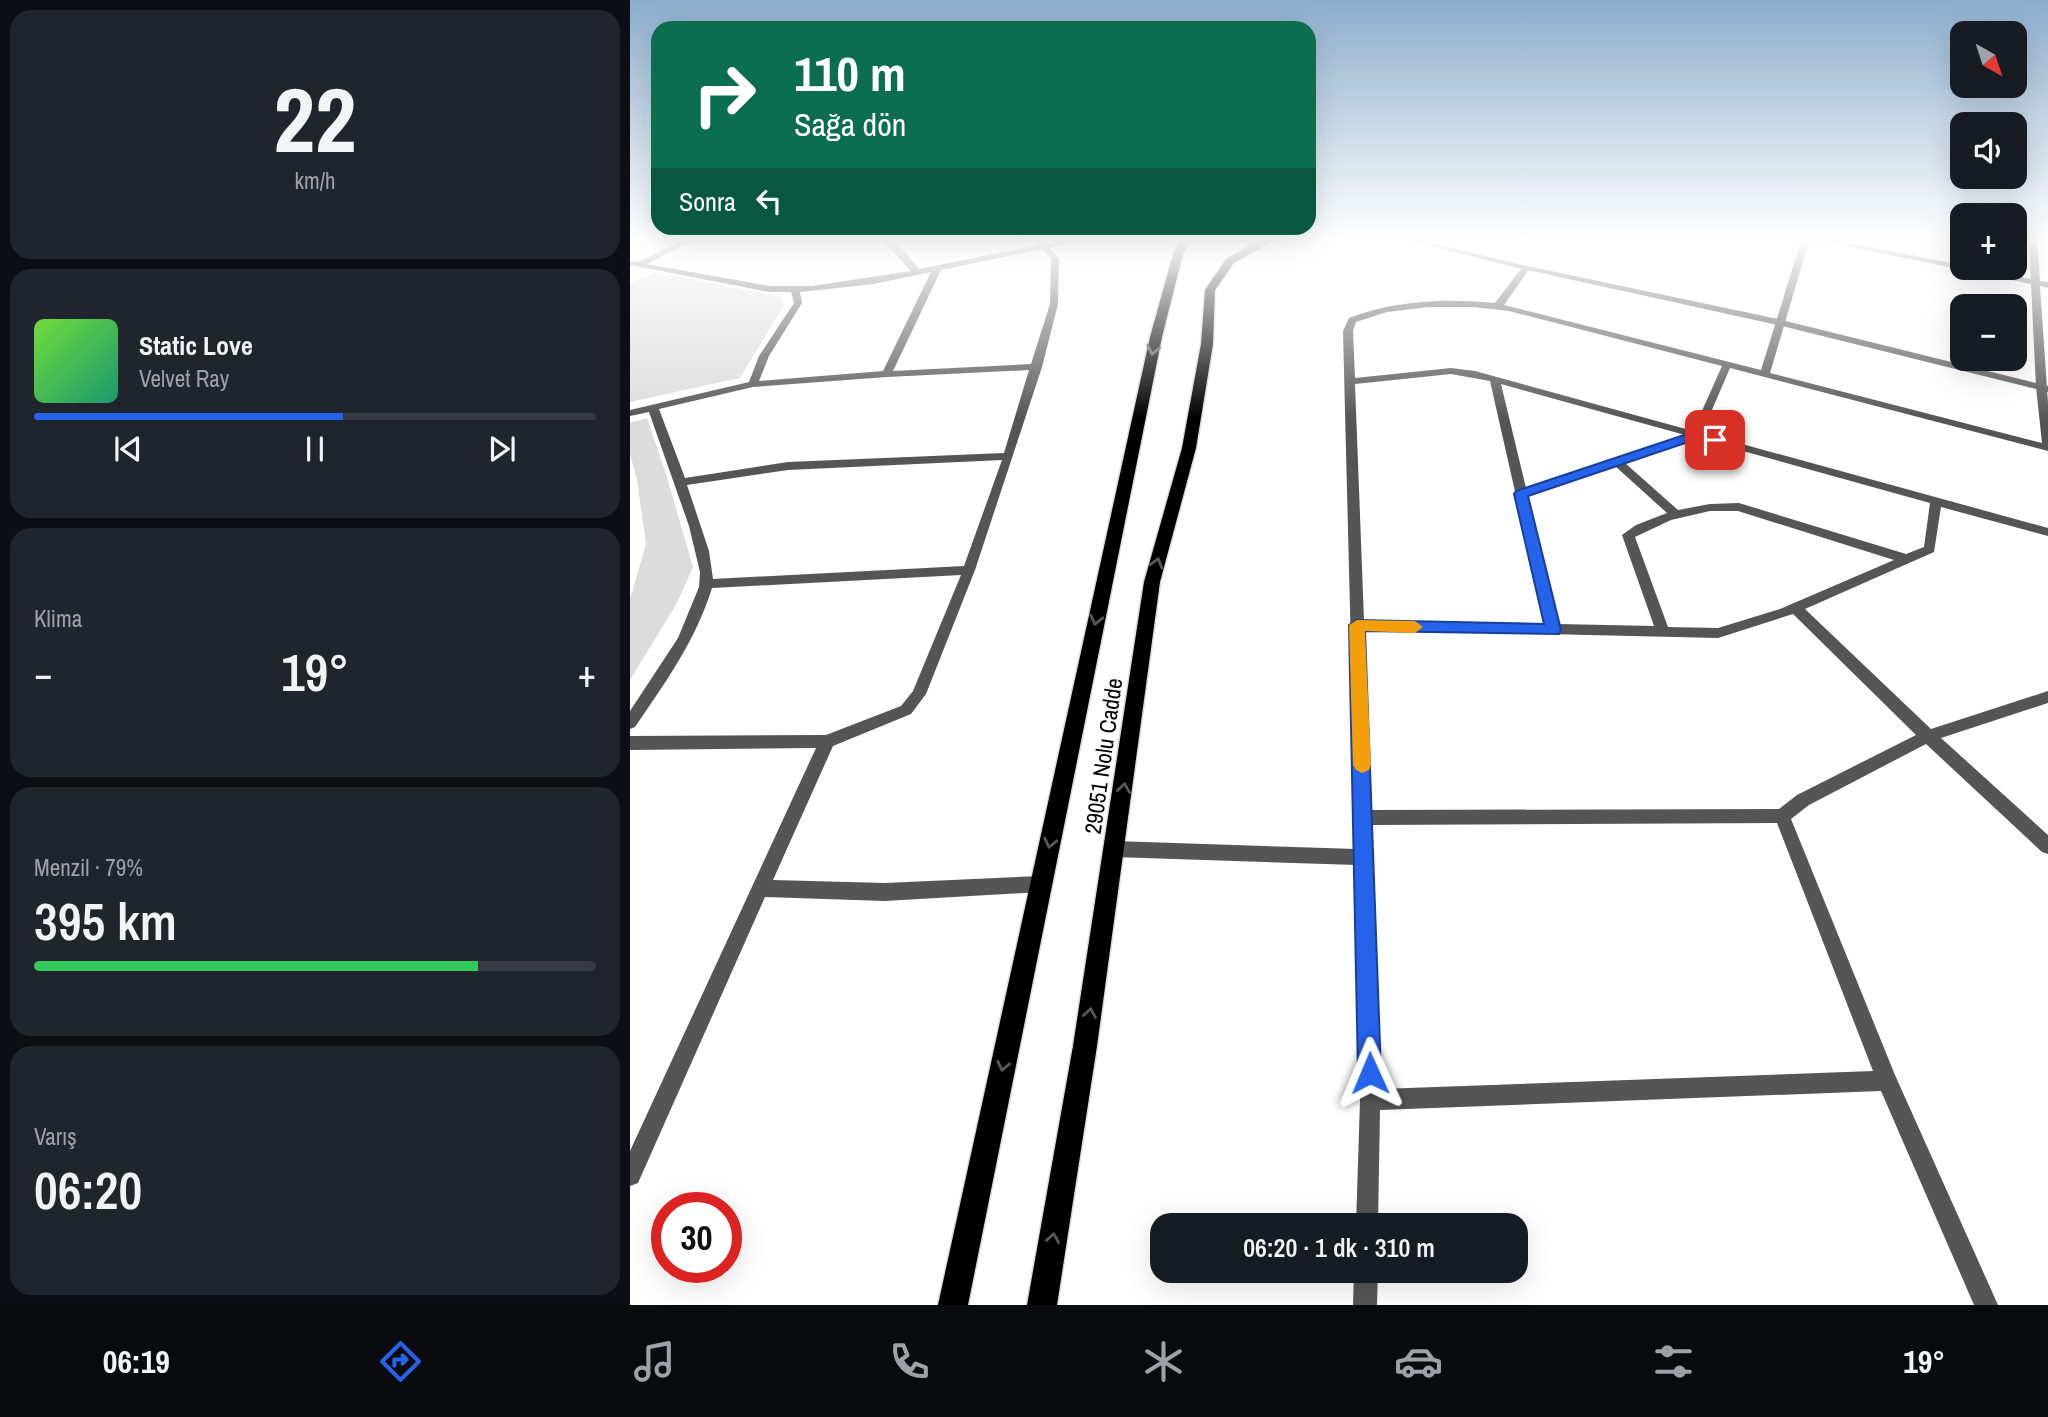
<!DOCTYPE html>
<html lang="tr">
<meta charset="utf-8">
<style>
body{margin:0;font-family:"Archivo Narrow",sans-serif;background:#20242c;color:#f1f3f6;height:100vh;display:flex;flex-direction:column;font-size:26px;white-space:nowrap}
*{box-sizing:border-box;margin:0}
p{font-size:23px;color:#9ea1a6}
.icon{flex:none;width:38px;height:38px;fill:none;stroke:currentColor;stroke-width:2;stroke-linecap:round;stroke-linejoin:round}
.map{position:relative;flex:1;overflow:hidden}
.side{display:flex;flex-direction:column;gap:10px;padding:10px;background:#0d0f14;width:630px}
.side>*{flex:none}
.top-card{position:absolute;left:21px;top:21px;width:665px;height:214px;border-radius:21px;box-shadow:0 7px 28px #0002;background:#0b6e4f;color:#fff;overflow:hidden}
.needle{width:46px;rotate:141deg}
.buttons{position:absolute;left:1320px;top:21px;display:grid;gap:14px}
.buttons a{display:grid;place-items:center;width:77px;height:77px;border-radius:14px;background:#171b24;box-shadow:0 7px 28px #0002;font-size:35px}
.speed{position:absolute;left:21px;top:1192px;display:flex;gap:14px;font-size:35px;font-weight:700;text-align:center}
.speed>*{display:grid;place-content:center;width:91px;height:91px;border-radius:50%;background:#171b24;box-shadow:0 7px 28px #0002;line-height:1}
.speed .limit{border:10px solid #d22;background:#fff;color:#111}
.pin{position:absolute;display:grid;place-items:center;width:60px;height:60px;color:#fff;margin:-30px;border-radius:14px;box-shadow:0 4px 10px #0006}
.me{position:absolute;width:77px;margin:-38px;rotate:359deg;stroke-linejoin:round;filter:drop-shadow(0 0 5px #0008)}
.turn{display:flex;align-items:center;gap:24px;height:147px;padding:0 28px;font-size:32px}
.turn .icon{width:91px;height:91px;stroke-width:2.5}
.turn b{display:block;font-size:49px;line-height:60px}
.then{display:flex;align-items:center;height:66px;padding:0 28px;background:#0003;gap:14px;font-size:26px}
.big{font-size:52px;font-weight:600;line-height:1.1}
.side .widget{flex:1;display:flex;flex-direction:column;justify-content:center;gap:10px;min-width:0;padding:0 24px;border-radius:21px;background:#20242c}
.side .dial{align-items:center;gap:0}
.dial b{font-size:91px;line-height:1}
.song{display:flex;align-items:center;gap:21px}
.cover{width:84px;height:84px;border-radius:10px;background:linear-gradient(135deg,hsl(100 70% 55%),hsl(160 70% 35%))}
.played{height:7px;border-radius:4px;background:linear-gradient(90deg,#2563eb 55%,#363941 55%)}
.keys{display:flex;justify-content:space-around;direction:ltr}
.heat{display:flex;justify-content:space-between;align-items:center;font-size:38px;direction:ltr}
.charge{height:10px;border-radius:5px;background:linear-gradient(90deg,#34c759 79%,#363941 0)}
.trip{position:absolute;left:520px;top:1213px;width:378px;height:70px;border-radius:21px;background:#171b24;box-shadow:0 7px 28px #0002;font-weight:600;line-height:70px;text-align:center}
.tab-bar{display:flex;height:112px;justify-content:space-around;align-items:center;background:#090b0e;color:#9ea1a6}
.tab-bar .icon{width:49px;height:49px}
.tab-bar .selected{color:#2563eb}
.tab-bar b{font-size:32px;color:#f1f3f6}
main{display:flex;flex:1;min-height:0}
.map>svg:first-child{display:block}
.green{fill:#dcdcdc}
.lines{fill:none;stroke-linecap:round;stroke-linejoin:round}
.primary-casing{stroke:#dbdbdb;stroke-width:3}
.minor{fill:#555;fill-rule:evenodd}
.tertiary{fill:#555;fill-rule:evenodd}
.primary{fill:#000;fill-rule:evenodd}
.oneway{stroke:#595959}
.route{fill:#2563eb;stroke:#184099;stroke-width:2}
.slow{fill:#f59e0b}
.labels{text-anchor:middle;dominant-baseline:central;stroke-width:6;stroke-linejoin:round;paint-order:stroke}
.street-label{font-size:23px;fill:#000;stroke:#fff}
</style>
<main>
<section class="side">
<div class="widget dial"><b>22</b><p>km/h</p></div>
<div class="widget">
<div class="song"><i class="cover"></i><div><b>Static Love</b><p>Velvet Ray</p></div></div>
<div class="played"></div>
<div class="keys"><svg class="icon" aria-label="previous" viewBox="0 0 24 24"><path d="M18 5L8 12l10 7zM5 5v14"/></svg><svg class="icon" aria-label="pause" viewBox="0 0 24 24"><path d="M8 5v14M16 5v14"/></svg><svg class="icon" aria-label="next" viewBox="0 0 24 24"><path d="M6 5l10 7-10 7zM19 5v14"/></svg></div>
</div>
<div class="widget"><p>Klima</p>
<div class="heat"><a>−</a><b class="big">19°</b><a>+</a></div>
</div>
<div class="widget"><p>Menzil · 79%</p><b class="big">395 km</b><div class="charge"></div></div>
<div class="widget"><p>Varış</p><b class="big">06:20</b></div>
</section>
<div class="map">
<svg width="1418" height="1305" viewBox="0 0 1418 1305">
<rect width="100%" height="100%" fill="#fff"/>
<g class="green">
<polygon points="26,272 152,297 153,307 110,378 0,402 0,283"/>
<polygon points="17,418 36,474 63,567 47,603 0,680 0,599 16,544 7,480 0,454 0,423"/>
</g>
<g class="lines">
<g class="primary-casing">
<g id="primary">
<polygon points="551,238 561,238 553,254 532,337 338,1305 308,1305 520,337 543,254"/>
<polygon points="581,238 663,238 637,244 604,263 585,290 583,344 566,448 530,582 467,1046 427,1305 397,1305 443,1046 514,582 552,448 571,344 575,290 596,259 623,243 586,241"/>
</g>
</g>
<g class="minor">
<path d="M 58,238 L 67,238 L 17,264 L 139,286 L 182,286 L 281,271 L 250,238 C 268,238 278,257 289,269 L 409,245 L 403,238 L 411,238 L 416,244 L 447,238 L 460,238 L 420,248 L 429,259 L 428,304 L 412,367 L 345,570 L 296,694 L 281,714 L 203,746 L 143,880 L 255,883 L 411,876 L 417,878 L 420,884 L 417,890 L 411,892 L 255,901 L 135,897 L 8,1183 L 0,1186 L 0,1151 L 186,748 L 0,750 L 0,736 L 196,735 L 271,706 L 283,691 L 331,575 L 82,588 C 66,640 35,683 5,727 L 0,729 L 0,711 L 48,638 L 69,587 L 70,572 L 59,526 L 19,412 L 0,416 L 0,410 L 119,382 L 129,356 L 164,303 L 161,292 L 139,292 L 0,265 L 0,261 L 8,262 ZM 412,249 L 421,259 L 420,304 L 401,364 L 263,371 L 311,270 ZM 301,272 L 253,371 L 129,381 L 139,356 L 172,303 L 170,292 L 244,284 ZM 399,370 L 374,453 L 158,462 L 55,478 L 29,409 L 123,387 L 257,377 ZM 372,460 L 334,566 L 83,579 L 79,551 L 57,485 L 158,470 Z"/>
<path d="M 1164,238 L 1196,238 L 1332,265 L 1332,268 L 1343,268 L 1401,279 L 1399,238 L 1407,238 L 1410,281 L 1418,282 L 1418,288 L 1410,286 L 1418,403 L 1418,451 L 1100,368 L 1072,433 L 1418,528 L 1418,536 L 1311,507 L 1304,552 L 1175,609 L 1301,729 L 1418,691 L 1418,703 L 1311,738 L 1418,835 L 1418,854 L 1412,852 L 1296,744 L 1179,805 L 1161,819 L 1265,1075 L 1368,1305 L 1344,1305 L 1251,1091 L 750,1110 L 748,1225 L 726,1225 L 730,1100 L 726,865 L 484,857 L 478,855 L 476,849 L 478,843 L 484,841 L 726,849 L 713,331 L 719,318 C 765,300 816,298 865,303 L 893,266 L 896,265 L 900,268 L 874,305 L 1131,370 L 1171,241 ZM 1179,241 L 1196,242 L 1401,284 L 1406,387 L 1412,443 L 1140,373 ZM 799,307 L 843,307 L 879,311 L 1092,366 L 1063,431 L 845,371 L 821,368 L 725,378 L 723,331 L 726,322 L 757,312 ZM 821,374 L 860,381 L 915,624 L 734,620 L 725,384 ZM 871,384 L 1055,435 L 896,488 ZM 1066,438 L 1300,503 L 1294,547 L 1276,554 L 1109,503 L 1080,504 L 1048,510 L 995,463 ZM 985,466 L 1037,513 L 1006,525 L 992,535 L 1024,626 L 928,624 L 898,495 ZM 1080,511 L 1108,511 L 1264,560 L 1150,609 L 1088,628 L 1038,627 L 1005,537 L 1041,520 ZM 1163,614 L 1286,735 L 1167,795 L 1149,809 L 742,810 L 735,630 L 1088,638 ZM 1147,823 L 1243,1071 L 750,1089 L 742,825 Z"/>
<polygon points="724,1270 748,1270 747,1305 723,1305"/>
</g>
<polygon class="tertiary" points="769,238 781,238 888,264 1152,320 1418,386 1418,392 1152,326 888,268"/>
<use href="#primary" class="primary"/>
</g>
<defs><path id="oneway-chevron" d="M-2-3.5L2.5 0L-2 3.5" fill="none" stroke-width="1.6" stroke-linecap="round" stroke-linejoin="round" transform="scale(1.75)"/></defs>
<g class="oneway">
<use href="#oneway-chevron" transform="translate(523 350) rotate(102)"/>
<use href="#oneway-chevron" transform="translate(527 563) rotate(-74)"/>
<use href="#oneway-chevron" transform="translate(466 620) rotate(102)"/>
<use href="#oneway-chevron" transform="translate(494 788) rotate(-81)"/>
<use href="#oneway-chevron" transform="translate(420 843) rotate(102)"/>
<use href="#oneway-chevron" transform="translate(460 1013) rotate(-81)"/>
<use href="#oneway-chevron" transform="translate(373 1066) rotate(102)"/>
<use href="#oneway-chevron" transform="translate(423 1238) rotate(-81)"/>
</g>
<linearGradient id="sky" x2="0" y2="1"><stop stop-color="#8cadcc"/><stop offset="0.57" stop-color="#fff"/><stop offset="1" stop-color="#fff" stop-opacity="0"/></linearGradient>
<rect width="1418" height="420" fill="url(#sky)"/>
<polygon class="route" points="1066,431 1091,440 1085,444 1067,439 898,496 931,630 929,634 735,631 751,1073 748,1081 740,1085 731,1081 728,1073 719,625 727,620 914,624 884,494 886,491"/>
<polygon class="slow" points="727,620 785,621 793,627 785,633 735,631 741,765 739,770 732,773 726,770 723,765 719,625"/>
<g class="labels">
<g class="street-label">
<text transform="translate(473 756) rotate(-82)">29051 Nolu Cadde</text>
</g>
</g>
</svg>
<div class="buttons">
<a><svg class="needle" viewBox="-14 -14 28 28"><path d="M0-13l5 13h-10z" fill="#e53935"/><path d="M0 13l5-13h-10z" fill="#9ea1a6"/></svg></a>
<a><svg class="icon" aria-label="sound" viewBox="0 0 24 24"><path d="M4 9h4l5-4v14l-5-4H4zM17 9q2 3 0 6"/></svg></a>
<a>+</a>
<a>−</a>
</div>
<div class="speed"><div class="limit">30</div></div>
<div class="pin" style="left:1085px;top:440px;background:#d93025"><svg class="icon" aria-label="arrive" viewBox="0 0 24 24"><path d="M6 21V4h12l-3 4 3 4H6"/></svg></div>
<svg class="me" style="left:740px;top:1073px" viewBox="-20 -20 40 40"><path d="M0-17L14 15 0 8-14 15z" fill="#2563eb" stroke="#fff" stroke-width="4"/></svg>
<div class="trip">06:20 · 1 dk · 310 m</div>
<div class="top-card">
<div class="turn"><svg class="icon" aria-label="right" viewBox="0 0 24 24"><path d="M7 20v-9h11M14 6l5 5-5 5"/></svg><div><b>110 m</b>Sağa dön</div></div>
<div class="then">Sonra<svg class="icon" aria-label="left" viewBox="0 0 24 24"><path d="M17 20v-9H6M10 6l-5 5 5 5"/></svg></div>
</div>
</div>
</main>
<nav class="tab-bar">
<b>06:19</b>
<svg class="icon selected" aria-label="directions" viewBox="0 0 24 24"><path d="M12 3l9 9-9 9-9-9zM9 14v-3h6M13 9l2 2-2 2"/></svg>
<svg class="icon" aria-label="music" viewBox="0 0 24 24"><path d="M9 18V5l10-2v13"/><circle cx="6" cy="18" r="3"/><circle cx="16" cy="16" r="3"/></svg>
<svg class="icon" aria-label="phone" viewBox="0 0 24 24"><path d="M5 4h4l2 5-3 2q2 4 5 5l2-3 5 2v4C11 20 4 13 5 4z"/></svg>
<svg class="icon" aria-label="climate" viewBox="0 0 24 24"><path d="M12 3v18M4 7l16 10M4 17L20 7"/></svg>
<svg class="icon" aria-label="car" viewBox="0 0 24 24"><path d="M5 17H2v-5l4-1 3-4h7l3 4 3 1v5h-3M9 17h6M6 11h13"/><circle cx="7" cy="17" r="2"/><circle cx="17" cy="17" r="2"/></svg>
<svg class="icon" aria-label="filters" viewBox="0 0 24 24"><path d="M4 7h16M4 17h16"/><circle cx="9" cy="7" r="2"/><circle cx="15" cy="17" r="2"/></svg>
<b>19°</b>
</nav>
